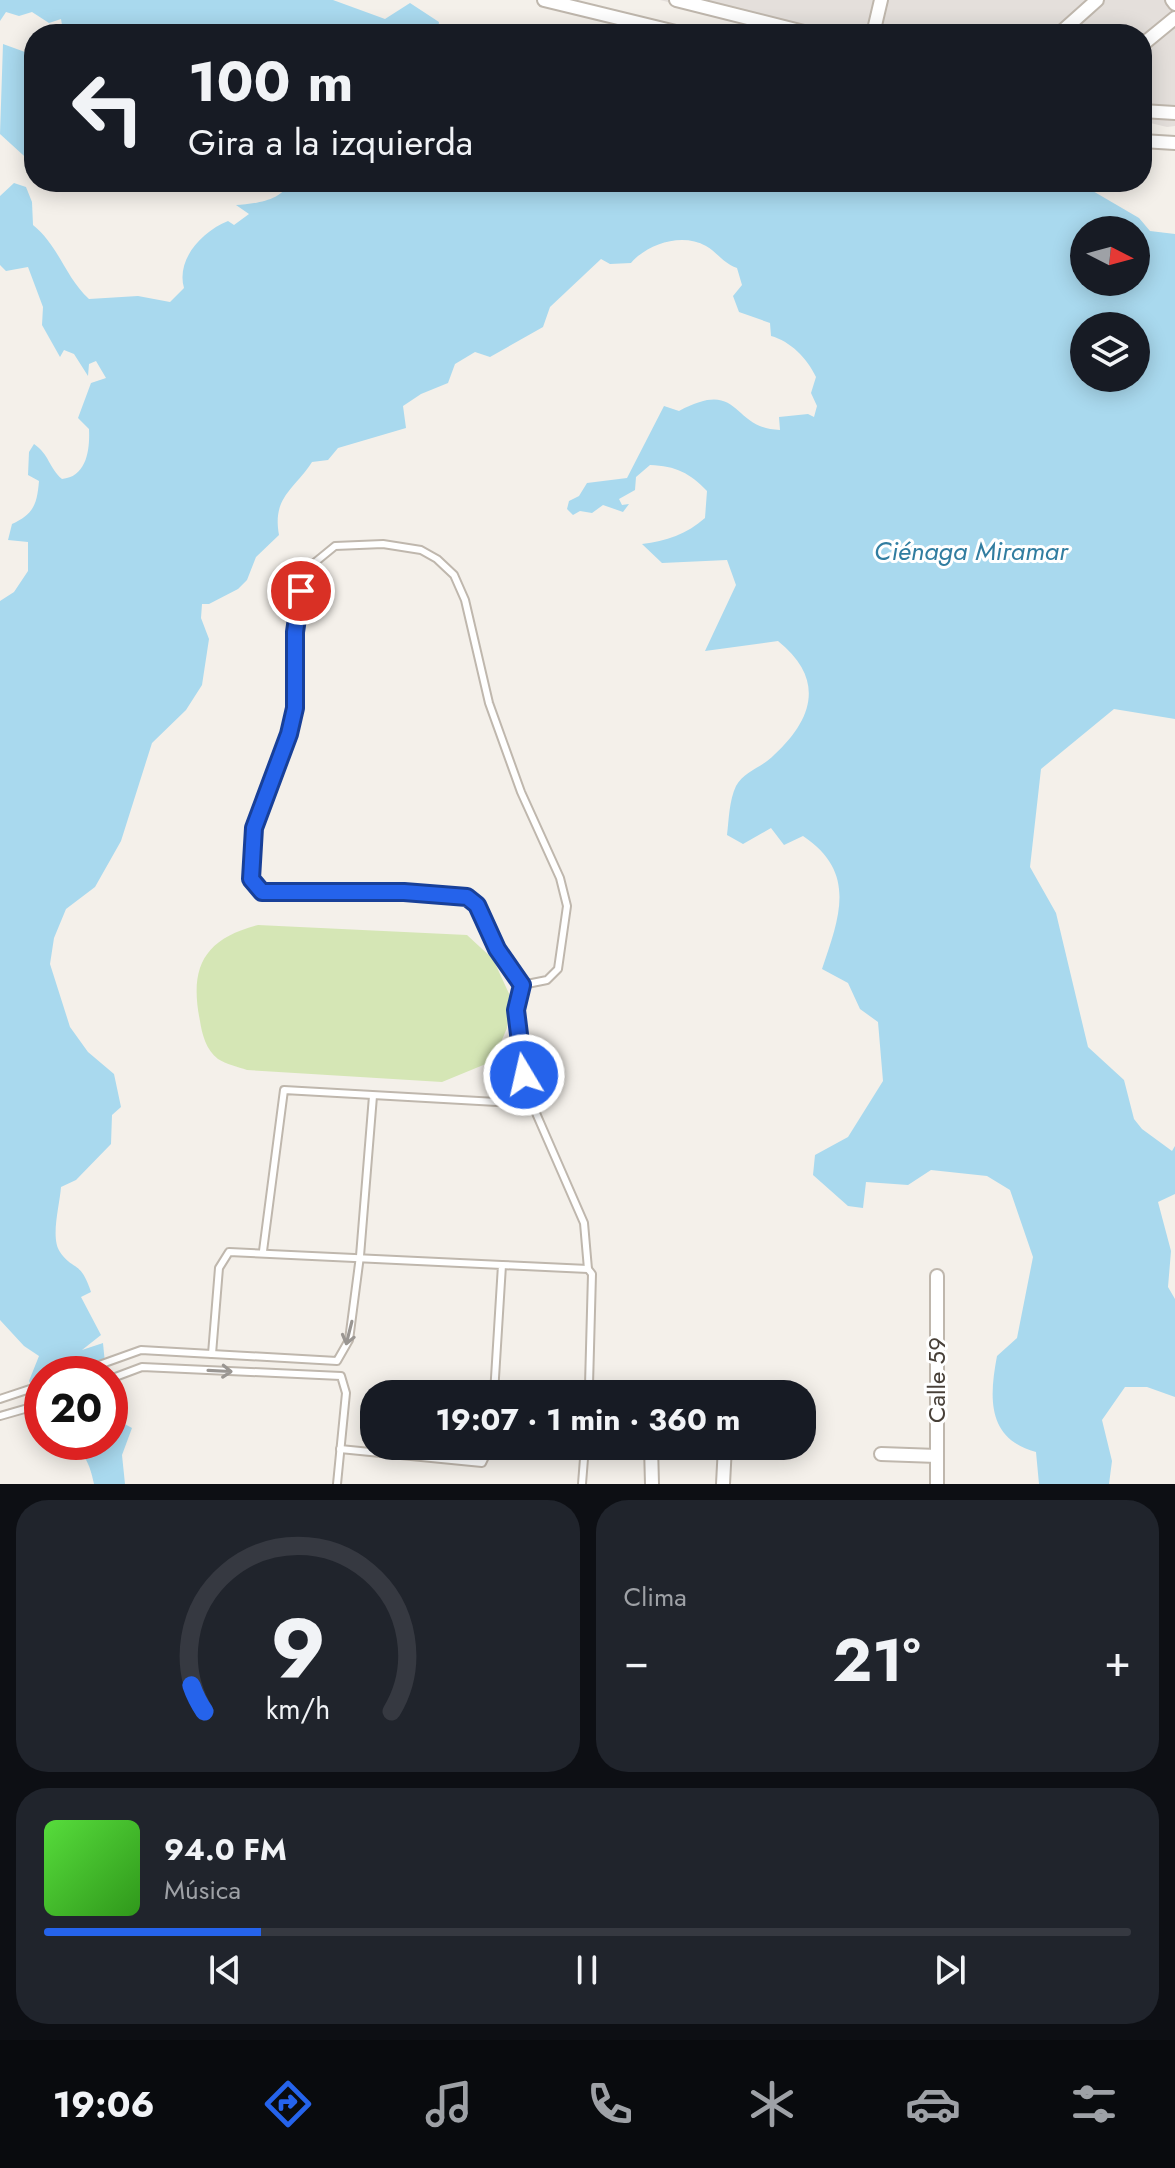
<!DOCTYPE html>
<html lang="es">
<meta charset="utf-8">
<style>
body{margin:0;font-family:Jost,sans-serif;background:#20242c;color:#f1f3f6;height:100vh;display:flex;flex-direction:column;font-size:30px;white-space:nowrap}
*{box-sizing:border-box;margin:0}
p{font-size:26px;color:#9ea1a6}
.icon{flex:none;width:44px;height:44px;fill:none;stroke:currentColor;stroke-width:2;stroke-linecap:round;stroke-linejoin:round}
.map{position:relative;height:1484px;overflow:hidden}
.sheet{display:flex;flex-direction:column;gap:16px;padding:16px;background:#0d0f14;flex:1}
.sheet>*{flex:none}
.top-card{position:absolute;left:24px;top:24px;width:1128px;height:168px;border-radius:32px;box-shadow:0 4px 20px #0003;background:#171b24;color:#f1f3f6;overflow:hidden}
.needle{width:52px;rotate:96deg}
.controls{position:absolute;left:1070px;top:216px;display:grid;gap:16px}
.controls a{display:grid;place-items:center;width:80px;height:80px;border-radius:50%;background:#171b24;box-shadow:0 4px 20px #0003;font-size:40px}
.speed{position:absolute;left:24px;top:1356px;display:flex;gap:16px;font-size:40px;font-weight:700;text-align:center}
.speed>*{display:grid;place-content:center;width:104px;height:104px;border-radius:50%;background:#171b24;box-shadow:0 4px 20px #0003;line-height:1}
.speed .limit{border:12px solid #d22;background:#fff;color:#111}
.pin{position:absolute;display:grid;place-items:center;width:68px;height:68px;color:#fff;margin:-34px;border:4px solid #fff;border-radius:50%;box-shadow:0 2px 8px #0007}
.me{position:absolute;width:88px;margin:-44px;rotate:351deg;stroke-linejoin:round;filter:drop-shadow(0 0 6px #0008)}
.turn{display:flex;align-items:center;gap:28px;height:168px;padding:0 32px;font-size:36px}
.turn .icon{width:104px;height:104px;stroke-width:2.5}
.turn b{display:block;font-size:56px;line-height:68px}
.big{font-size:60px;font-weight:700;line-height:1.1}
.sheet .card{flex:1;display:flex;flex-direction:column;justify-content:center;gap:12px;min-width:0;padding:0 28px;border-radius:32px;background:#20242c}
.sheet .dial{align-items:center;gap:0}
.dial svg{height:208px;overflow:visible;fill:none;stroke:#363941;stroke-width:7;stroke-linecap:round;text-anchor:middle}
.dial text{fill:#f1f3f6;stroke:none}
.song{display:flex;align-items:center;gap:24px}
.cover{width:96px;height:96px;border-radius:12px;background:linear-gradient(135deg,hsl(110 70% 55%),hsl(110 70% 35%))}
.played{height:8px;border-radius:4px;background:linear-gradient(90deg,#2563eb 20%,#363941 20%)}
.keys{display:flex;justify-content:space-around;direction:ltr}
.heat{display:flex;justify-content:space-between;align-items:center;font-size:44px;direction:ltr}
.sheet .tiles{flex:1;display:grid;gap:16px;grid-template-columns:1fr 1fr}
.card:last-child{grid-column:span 2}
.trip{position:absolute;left:360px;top:1380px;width:456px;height:80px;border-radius:32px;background:#171b24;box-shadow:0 4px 20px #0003;font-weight:700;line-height:80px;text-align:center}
.dock{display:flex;height:128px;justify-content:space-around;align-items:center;background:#090b0e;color:#9ea1a6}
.dock .icon{width:56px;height:56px}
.dock .on{color:#2563eb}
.dock b{font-size:36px;color:#f1f3f6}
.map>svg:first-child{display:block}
.industrial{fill:#e4dfdb}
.green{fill:#d5e6b5}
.water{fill:#a9d9ee;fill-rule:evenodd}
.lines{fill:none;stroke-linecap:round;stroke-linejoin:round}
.lane-casing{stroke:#bfb7ad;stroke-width:10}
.street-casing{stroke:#bfb7ad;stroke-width:16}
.lane{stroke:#fff;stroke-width:6}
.street{stroke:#fff;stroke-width:12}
.oneway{stroke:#9a9692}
.route-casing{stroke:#184099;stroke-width:20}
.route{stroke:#2563eb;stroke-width:14}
.labels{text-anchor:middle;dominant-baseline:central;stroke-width:6;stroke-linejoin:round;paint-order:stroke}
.street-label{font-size:24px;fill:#484038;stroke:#fff}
.water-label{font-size:26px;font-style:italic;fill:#317da0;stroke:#fff}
</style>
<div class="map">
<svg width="1175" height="1484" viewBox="0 0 1175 1484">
<rect width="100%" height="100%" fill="#f4f0ea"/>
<polygon class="industrial" points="660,0 1175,0 1175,126 1167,127 1142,121 1142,34 796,34"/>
<path class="green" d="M 258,925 L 467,935 L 493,959 L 511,998 L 507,1028 L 493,1061 L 442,1082 L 247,1070 C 238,1067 226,1064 218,1059 C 206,1050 202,1034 200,1021 C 189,967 204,939 258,925 Z"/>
<g class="water">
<polygon points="0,0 333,0 385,19 410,3 439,22 438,29 442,34 55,34 62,25 61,19 49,23 32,12 19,16 6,12 0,21"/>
<polygon points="3,44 25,52 34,47 34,165 0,134"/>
<path d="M 289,182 L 1084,182 L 1086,187 L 1139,218 L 1150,231 L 1175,234 L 1175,719 L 1114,709 L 1041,769 L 1030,867 L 1056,913 L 1088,1047 L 1124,1080 L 1134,1119 L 1142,1129 L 1172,1151 L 1175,1146 L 1175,1194 L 1158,1202 L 1171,1251 L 1168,1287 L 1175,1299 L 1175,1397 L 1147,1387 L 1125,1387 L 1102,1420 L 1112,1461 L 1109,1484 L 1039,1484 L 1036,1452 C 987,1439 989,1398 997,1356 L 1017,1338 L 1033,1257 L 1010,1190 L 987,1176 L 931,1170 L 908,1185 L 866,1182 L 863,1208 L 848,1206 L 813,1175 L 815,1155 L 848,1137 L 883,1081 L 878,1022 L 860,1009 L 848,983 L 822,969 C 840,916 857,872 803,836 L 784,845 L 771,828 L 743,844 L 727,835 C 729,819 729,801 736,786 C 744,771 763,767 774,755 C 815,717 824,678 778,641 L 705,651 L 736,585 L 727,560 L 662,563 L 642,544 C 666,541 687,534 705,518 L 707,491 C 690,473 676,466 650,465 L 636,477 L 635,490 L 619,499 L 622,505 L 629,504 L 623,512 L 603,505 L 592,513 L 580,511 L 573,515 L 567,509 L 569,501 L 579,496 L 587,483 L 627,478 L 664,406 L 679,411 C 742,377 730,429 780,430 L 779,417 L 808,414 L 814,417 L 817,406 L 811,393 L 816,377 C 807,358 790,341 771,336 L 770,323 L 739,312 L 733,296 L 742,285 L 737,268 C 723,263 718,253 706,246 C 682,232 647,244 631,263 L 610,264 L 601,259 L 550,307 L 543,327 L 490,357 L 475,352 L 455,364 L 448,383 L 421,394 L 403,406 L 406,428 L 338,448 L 328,460 L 312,462 C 294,490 272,497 279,535 L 256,557 L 247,580 L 238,589 L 209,604 L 202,604 L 201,618 L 209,639 L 202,685 L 186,710 L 152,743 L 121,841 L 95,887 L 66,909 L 54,938 L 50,964 L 70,1027 L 88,1052 L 114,1074 L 121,1107 L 112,1115 L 111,1144 L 76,1180 L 61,1187 C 60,1204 50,1238 60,1252 C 74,1272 80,1259 91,1292 L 81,1297 L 101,1335 L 82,1350 L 103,1343 L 106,1374 L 42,1374 L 42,1410 L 29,1381 L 39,1356 L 24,1346 L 0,1320 L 0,601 L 14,592 L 28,571 L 28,542 L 8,540 L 12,524 C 34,514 37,504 39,481 L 28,475 L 29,452 L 34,444 C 49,454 49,468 62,479 C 87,477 90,449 89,429 L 78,418 L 91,383 L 106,378 L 96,361 L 89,364 L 88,376 L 74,354 L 64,350 L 60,357 L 42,325 L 43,307 L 28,267 L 6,271 L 0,265 L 0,196 L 14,183 L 26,187 L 32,202 L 33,225 C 59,246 65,277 89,299 L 138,296 L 170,302 L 184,288 C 176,260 201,232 228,221 L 234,225 L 249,214 L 236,205 C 253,204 283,201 289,182 ZM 1084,230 L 1136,230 L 1136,282 L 1084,282 ZM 1084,326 L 1136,326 L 1136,378 L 1084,378 Z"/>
<path d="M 110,1388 L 121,1422 L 132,1428 L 122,1455 L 125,1484 L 94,1484 C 90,1464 84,1449 64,1442 L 110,1442 Z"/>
</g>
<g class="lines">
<g class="lane-casing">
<g id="lane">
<polyline points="522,985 547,980 558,969 567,906 560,878 521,792 489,703 465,600 454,575 437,559 421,550 383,544 335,546 313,564 301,591 295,632 295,708 289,734 254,828 251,879 262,892 404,892 467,897 477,905 497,949 522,985 516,1010 532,1104"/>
<polyline points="263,1251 284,1090 532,1104 584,1223 588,1269"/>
<polyline points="212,1354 219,1268 229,1252 502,1265 494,1394"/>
<polyline points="74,1374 141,1350 337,1361 349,1340 360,1256 373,1096"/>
<polyline points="110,1379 142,1367 341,1376 346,1393 337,1484"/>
<polyline points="495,1385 589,1385 592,1274 588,1269 502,1265"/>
<polyline points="0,1399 42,1385"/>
<polyline points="0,1416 42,1404"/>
<polyline points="340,1449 482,1463 490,1446"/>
<polyline points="582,1484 585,1446"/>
</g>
</g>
<g class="street-casing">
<g id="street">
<polyline points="544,0 684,34"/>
<polyline points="676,0 812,34"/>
<polyline points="1172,0 1175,4"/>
<polyline points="873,34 881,0"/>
<polyline points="1059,34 1097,0"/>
<polyline points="1142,45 1175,18"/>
<polyline points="1142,111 1175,113"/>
<polyline points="1142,141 1175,143"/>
<polyline points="937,1276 937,1484"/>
<polyline points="651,1446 652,1484"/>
<polyline points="881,1454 937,1456"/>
<polyline points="723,1484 725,1446"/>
</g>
</g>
<use href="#lane" class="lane"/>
<use href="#street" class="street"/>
</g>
<defs><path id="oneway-shaft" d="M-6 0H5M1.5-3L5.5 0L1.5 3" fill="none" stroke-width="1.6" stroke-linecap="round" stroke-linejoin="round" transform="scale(2)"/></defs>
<g class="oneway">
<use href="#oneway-shaft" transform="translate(349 1333) rotate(104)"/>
<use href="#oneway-shaft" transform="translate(220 1371) rotate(3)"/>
</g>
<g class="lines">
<g class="route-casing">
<polyline id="route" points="301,591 295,632 295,708 289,734 254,828 251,879 262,892 404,892 467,897 477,905 497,949 522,985 516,1010 524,1075"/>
</g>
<use href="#route" class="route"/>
</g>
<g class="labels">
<g class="street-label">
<text transform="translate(936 1380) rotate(-90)">Calle 59</text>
</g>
<g class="water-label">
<text x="971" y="551">Ciénaga Miramar</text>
</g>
</g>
</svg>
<div class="controls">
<a><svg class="needle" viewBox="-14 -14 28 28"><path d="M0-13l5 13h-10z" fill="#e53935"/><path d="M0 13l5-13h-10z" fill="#9ea1a6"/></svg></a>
<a><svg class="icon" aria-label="layers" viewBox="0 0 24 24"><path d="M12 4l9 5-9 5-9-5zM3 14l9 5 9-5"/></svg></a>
</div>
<div class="speed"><div class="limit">20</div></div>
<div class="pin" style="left:301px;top:591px;background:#d93025"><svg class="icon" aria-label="arrive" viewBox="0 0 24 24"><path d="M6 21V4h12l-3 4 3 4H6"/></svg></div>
<svg class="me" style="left:524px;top:1075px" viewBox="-20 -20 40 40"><circle r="17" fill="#2563eb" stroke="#fff" stroke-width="3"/><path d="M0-11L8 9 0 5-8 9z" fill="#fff"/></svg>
<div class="trip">19:07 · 1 min · 360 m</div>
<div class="top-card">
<div class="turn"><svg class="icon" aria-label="left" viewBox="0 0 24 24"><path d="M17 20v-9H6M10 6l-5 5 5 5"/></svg><div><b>100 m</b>Gira a la izquierda</div></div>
</div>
</div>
<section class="sheet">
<div class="tiles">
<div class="card dial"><svg viewBox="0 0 100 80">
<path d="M14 69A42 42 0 1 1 86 69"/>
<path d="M14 69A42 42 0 0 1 9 59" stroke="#2563eb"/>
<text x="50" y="56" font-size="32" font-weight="700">9</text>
<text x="50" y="72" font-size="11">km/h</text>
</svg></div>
<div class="card"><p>Clima</p>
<div class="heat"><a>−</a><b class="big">21°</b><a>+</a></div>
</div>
<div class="card">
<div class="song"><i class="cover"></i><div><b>94.0 FM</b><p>Música</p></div></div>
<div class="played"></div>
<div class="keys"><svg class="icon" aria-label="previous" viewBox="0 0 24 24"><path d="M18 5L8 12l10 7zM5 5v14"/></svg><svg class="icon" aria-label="pause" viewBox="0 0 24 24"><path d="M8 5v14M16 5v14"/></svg><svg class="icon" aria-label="next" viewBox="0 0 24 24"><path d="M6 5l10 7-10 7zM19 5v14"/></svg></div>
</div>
</div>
</section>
<nav class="dock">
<b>19:06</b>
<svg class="icon on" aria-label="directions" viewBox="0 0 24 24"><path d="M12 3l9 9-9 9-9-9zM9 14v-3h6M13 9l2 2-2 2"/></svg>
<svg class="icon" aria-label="music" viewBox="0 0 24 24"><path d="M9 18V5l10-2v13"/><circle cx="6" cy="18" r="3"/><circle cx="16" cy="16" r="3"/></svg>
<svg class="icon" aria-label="phone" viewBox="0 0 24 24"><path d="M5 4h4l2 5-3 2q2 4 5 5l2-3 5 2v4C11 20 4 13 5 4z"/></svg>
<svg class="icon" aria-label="climate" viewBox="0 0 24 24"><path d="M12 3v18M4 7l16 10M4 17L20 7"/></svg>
<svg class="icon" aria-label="car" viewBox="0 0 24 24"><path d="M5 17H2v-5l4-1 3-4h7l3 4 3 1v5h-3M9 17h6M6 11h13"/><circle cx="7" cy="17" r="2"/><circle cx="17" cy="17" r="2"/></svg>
<svg class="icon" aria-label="filters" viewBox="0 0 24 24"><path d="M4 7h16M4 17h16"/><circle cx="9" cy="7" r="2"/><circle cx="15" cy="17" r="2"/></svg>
</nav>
